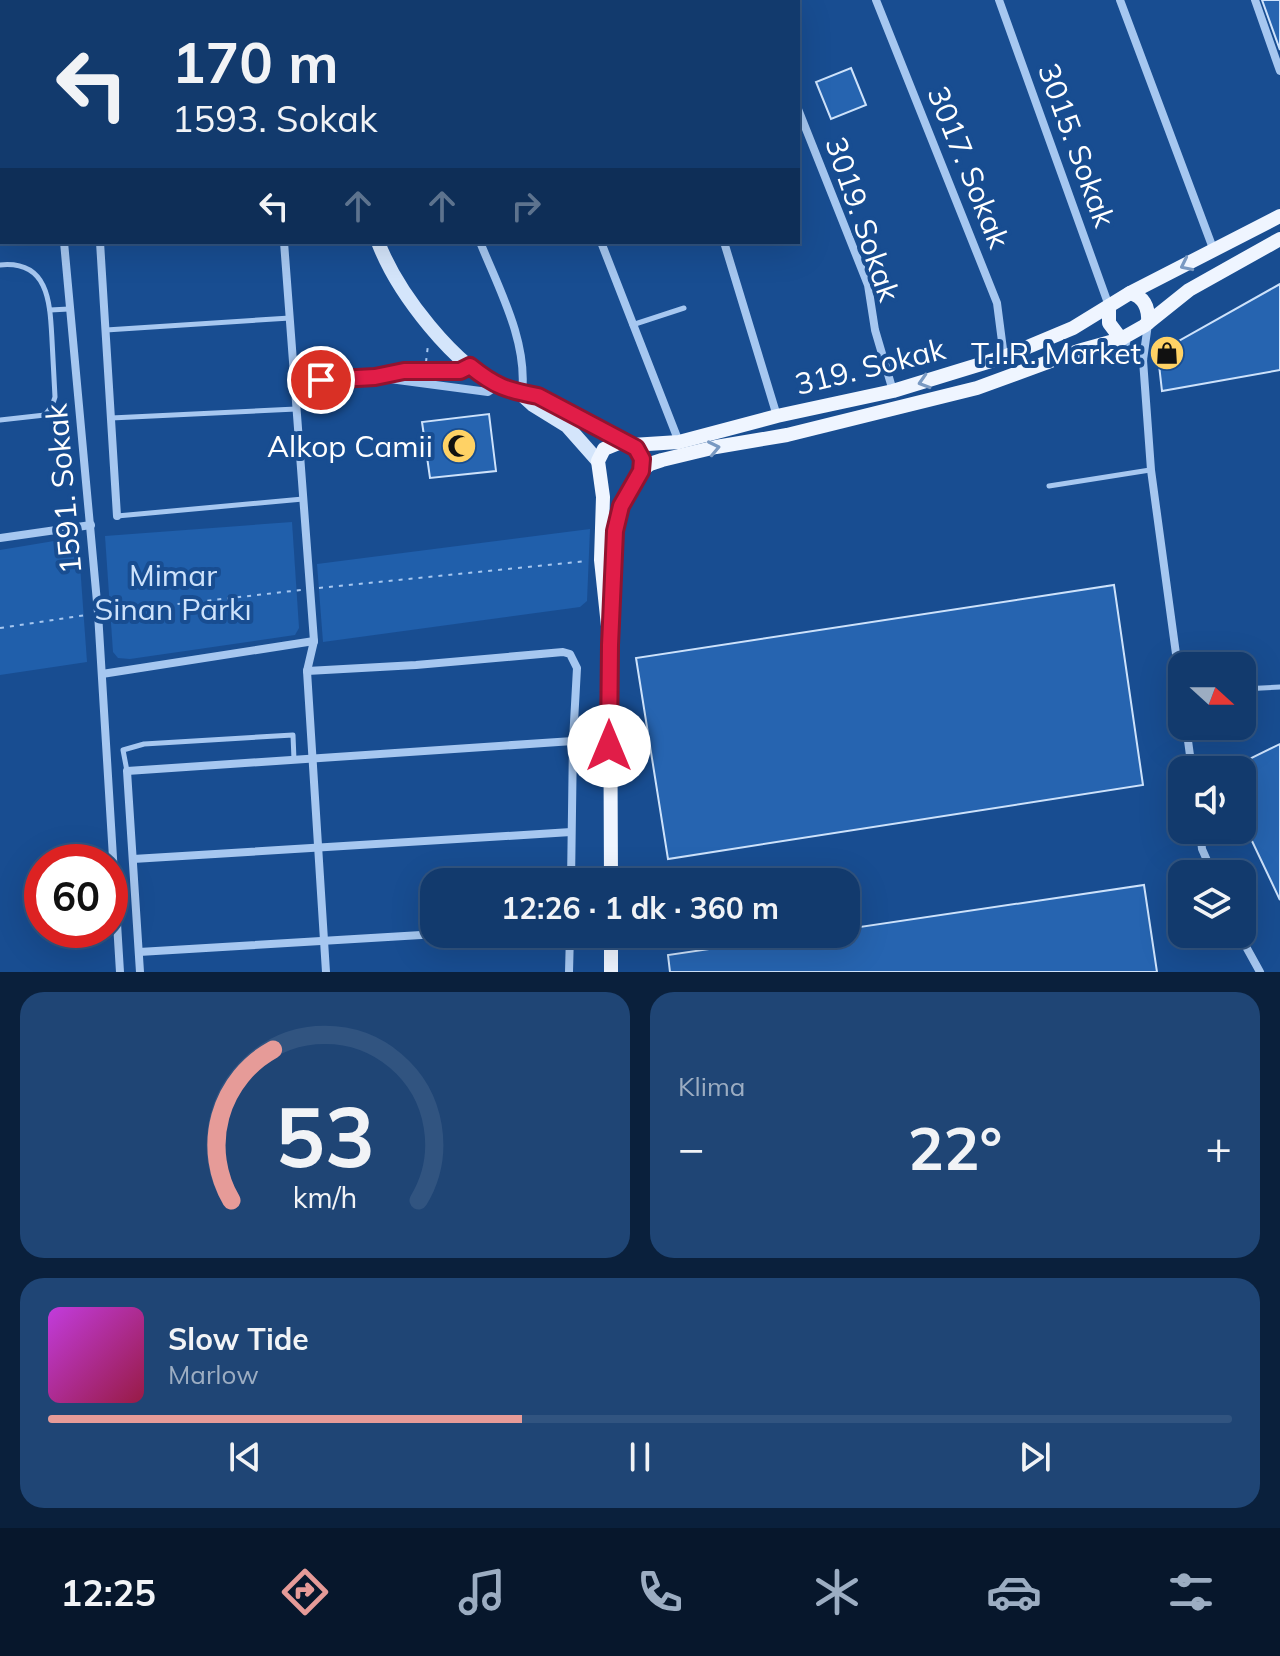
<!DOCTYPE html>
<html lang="tr">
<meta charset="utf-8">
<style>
body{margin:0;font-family:Mulish,sans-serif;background:#1f4575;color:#f1f3f6;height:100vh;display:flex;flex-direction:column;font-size:30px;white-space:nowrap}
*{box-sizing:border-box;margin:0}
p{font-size:26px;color:#9cadc2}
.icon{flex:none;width:44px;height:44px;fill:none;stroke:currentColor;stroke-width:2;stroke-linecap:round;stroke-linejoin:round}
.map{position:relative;height:972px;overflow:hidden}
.details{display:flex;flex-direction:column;gap:20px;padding:20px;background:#0a203c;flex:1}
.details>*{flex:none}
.guide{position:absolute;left:0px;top:0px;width:800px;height:244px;box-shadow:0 8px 32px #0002,0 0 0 2px #315480;background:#123a6d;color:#f1f3f6;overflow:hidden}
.needle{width:52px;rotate:111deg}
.controls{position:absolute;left:1168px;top:652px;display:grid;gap:16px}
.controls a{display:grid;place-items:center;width:88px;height:88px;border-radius:16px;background:#123a6d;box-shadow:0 8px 32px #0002,0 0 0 2px #315480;font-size:40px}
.speed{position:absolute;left:24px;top:844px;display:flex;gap:16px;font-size:40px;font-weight:700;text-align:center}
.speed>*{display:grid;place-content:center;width:104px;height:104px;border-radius:50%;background:#123a6d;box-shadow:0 8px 32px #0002,0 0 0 2px #315480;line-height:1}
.speed .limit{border:12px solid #d22;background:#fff;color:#111}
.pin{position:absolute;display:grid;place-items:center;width:68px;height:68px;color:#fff;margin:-34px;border:4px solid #fff;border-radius:50%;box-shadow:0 2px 8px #0007}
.me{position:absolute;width:88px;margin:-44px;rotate:0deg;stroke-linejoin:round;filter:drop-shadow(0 0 6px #0008)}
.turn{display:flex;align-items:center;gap:28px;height:168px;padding:0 40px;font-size:36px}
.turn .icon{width:104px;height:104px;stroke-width:2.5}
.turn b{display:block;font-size:56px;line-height:68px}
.lanes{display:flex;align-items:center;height:76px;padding:0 40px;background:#0003;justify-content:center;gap:40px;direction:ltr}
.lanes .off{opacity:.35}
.big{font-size:60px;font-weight:700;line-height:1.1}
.details .tile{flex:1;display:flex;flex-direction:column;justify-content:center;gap:12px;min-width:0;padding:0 28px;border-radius:24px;background:#1f4575}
.details .dial{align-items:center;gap:0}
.dial svg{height:208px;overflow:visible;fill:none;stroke:#315480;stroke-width:7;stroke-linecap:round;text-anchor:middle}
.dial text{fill:#f1f3f6;stroke:none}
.song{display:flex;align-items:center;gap:24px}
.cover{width:96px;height:96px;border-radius:12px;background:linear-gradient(135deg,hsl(290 70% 55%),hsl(340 70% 35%))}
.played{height:8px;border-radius:4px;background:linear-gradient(90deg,#e69b98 40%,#315480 40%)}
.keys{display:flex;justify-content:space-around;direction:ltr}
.heat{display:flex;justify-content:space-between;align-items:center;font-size:44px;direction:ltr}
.details .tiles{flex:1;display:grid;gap:20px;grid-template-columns:1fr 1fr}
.tile:last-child{grid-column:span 2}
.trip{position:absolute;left:420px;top:868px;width:440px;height:80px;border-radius:24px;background:#123a6d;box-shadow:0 8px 32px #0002,0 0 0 2px #315480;font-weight:700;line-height:80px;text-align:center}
.dock{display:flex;height:128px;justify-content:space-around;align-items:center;background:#07172c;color:#9cadc2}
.dock .icon{width:56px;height:56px}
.dock .selected{color:#e69b98}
.dock b{font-size:36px;color:#f1f3f6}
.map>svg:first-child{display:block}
.green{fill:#205fab}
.building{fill:#2664b0;stroke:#cde2fb;stroke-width:2}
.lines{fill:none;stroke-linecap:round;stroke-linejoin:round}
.path{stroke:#a6c7f0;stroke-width:2;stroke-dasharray:4 6;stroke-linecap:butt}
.service{stroke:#a6c7f0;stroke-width:5}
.minor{stroke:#a6c7f0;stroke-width:8}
.secondary{stroke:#d4e5fb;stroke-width:14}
.primary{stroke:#eff5ff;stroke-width:14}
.oneway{stroke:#7999c2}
.route-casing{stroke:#92132f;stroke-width:20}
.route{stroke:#e11d48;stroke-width:14}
.labels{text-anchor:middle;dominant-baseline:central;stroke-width:8;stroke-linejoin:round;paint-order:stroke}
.street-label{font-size:30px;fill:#fff;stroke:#184d91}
.poi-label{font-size:30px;fill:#fff;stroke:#184d91;text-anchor:end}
.park-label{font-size:30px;fill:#cde2fb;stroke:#184d91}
</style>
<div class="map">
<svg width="1280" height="972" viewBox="0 0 1280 972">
<rect width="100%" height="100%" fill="#184d91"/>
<g class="green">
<polygon points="292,522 299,628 295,635 130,659 118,658 113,652 105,536"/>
<polygon points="590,529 587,601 580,607 323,642 317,564"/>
<path d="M 60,540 C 69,541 76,542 79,551 L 87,662 L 0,675 L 0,550 Z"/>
</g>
<g class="building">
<polygon points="1262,0 1280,0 1280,50"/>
<polygon points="851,68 866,105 831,119 816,82"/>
<polygon points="1280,284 1280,370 1162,391 1158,356 1161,351"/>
<polygon points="489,414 496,471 430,478 422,422"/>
<polygon points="1114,585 1143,785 668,859 636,658"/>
<polygon points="1280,744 1280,900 1242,820 1242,770 1227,770"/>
<polygon points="1144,885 1157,972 670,972 668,955 813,934 846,934 846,929"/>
</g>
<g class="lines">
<g class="path">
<polyline points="426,362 428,345"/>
<polyline points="319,588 587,561"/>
<polyline points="108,612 301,590"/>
<polyline points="0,628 86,615"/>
</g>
<g class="service">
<path d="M 0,265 C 49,260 50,303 52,340 C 53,359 54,378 55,397 L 52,406 L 45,415 L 0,420"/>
<polyline points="50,310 69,309"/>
<polyline points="632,325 684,308"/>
<polyline points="106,330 290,318"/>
<polyline points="111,418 296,409"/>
<polyline points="1049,486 1150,470"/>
<polyline points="117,516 303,499"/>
<polyline points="1242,689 1280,687"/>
<polyline points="127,771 123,750 144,744 293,735 294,760"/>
</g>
<g class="minor">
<polyline points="49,0 49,2"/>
<polyline points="85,0 85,2"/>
<polyline points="246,0 247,2"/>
<polyline points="520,0 521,2"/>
<polyline points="639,0 640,2"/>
<polyline points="755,0 756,2"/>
<polyline points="876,0 997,303 1004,357"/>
<polyline points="999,0 1109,306"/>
<polyline points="1120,0 1214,251"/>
<polyline points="1255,0 1280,71"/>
<polyline points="798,109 868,285 875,330 893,391"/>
<polyline points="0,133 2,132"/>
<polyline points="64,242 98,613 120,972"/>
<polyline points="100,242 117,516"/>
<polyline points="284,242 314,641 307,671 326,972"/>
<path d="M 480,242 C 499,289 528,342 522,393"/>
<polyline points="601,242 679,442"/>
<polyline points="724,242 777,416"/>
<polyline points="1148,324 1143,360 1151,470 1182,698"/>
<polyline points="1121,339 1143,360"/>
<path d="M 376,377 C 398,369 459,376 470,366"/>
<polyline points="294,381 375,377 488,392 498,385"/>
<polyline points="0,538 91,525"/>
<polyline points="307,671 416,665 563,652 570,654 577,668 573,741 571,882"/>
<polyline points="102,674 314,641"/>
<polyline points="1186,726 1192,770"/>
<polyline points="1200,830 1202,849 1213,874"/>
<polyline points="133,859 571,832"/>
<polyline points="1239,934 1260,972"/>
<polyline points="139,952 438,934"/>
<polyline points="140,972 127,771 573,741"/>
<polyline points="569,972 570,934"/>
</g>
<g class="secondary">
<polyline points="281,0 281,2"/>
<polyline points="461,2 467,0"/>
<path d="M 378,242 C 397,292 454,367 505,389 C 516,394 529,392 540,397 C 568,409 593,428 621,442"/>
<polyline points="522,395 533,405 567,426 598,461"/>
</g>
<g class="primary">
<path d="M 1130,293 C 1145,297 1149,309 1148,323"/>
<polyline points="1109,306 1109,323 1121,339"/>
<polyline points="632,445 679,442 777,416 893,391 1004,357 1073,328 1130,293 1280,216"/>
<polyline points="641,471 650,464 662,460 716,447 787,435 977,388 1078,351 1121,339 1144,326 1189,290 1280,239"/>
<polyline points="610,645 601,560 603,497 598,461 604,449 621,442 636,448 642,465 621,506 615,531 610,645 611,882"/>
<polyline points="611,934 611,972"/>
</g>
</g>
<defs><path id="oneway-chevron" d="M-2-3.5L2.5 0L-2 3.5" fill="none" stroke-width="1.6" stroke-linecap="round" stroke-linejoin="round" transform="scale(2)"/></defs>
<g class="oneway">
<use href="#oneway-chevron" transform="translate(1186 265) rotate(154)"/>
<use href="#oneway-chevron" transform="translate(924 382) rotate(163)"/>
<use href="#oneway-chevron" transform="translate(714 448) rotate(-12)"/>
</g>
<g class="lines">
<g class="route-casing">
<path id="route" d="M 321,380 L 375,377 L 404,371 L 460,371 L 470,366 C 496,387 507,390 538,396 L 636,448 L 642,459 L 641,471 L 621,506 L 615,531 L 610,645 L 609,746"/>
</g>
<use href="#route" class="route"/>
</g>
<defs>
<g id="shop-disc" transform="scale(1.8)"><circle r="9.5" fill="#ffd265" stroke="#184d91"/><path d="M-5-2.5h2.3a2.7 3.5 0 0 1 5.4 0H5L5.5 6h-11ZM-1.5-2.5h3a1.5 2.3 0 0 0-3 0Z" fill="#111"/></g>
<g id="mosque-disc" transform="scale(1.8)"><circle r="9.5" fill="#ffd265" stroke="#184d91"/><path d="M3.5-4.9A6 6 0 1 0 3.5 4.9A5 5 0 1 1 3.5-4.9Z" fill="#111"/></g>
</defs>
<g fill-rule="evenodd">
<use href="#shop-disc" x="1167" y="353"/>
<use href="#mosque-disc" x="459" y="446"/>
</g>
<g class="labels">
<g class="street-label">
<text transform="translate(1077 145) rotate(70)">3015. Sokak</text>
<text transform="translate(969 167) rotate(68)">3017. Sokak</text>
<text transform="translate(863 219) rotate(71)">3019. Sokak</text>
<text transform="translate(870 366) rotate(-14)">319. Sokak</text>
<text transform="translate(63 489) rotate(-95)">1591. Sokak</text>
</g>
<g class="poi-label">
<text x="1141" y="353">T.I.R. Market</text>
<text x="433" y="446">Alkop Camii</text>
</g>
<g class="park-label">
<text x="173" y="575">Mimar<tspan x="173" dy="34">Sinan Parkı</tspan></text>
</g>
</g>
</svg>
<div class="controls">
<a><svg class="needle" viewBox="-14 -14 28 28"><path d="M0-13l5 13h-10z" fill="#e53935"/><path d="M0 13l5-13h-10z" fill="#9cadc2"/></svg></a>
<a><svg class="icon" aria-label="sound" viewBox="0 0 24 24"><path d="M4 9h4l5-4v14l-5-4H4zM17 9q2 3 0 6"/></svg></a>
<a><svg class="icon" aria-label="layers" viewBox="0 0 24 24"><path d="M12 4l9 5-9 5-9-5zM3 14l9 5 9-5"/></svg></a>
</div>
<div class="speed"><div class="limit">60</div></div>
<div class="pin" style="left:321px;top:380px;background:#d93025"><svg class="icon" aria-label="arrive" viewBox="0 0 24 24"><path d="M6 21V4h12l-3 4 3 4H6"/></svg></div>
<svg class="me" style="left:609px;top:746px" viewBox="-20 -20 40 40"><circle r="19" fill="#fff"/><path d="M0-13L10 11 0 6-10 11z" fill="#e11d48"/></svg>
<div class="trip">12:26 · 1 dk · 360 m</div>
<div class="guide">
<div class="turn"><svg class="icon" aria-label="left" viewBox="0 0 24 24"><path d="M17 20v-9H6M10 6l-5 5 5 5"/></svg><div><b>170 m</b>1593. Sokak</div></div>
<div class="lanes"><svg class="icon" aria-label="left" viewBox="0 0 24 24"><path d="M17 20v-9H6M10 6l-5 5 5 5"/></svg><svg class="icon off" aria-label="ahead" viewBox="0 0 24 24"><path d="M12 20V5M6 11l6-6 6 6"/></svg><svg class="icon off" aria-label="ahead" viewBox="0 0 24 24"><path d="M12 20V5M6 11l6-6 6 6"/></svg><svg class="icon off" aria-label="right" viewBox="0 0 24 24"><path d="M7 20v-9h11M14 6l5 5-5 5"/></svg></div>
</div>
</div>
<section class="details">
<div class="tiles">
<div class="tile dial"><svg viewBox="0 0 100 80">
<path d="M14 69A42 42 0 1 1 86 69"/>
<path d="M14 69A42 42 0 0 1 30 11" stroke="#e69b98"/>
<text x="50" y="56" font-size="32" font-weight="700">53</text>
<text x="50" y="72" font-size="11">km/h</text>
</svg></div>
<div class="tile"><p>Klima</p>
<div class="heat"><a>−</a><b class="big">22°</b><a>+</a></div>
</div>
<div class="tile">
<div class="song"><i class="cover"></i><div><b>Slow Tide</b><p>Marlow</p></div></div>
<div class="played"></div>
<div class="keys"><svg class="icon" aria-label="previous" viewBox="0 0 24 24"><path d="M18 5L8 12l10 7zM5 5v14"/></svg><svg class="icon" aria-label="pause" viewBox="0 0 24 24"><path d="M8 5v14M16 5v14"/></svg><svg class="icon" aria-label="next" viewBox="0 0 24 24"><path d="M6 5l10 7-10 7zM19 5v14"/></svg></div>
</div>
</div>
</section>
<nav class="dock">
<b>12:25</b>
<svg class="icon selected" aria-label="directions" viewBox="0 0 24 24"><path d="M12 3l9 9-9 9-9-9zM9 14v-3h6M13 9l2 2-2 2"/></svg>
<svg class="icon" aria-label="music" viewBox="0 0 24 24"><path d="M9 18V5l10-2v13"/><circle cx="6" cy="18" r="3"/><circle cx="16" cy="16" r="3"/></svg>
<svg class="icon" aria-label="phone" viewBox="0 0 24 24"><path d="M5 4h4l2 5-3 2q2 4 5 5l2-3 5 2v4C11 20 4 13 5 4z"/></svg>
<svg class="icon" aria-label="climate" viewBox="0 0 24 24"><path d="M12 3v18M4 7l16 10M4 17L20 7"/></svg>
<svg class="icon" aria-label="car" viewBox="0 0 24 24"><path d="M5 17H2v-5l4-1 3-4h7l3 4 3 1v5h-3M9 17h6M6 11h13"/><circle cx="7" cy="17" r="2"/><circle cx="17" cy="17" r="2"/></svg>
<svg class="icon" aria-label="filters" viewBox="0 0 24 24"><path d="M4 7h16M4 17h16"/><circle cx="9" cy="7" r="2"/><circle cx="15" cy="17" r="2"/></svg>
</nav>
